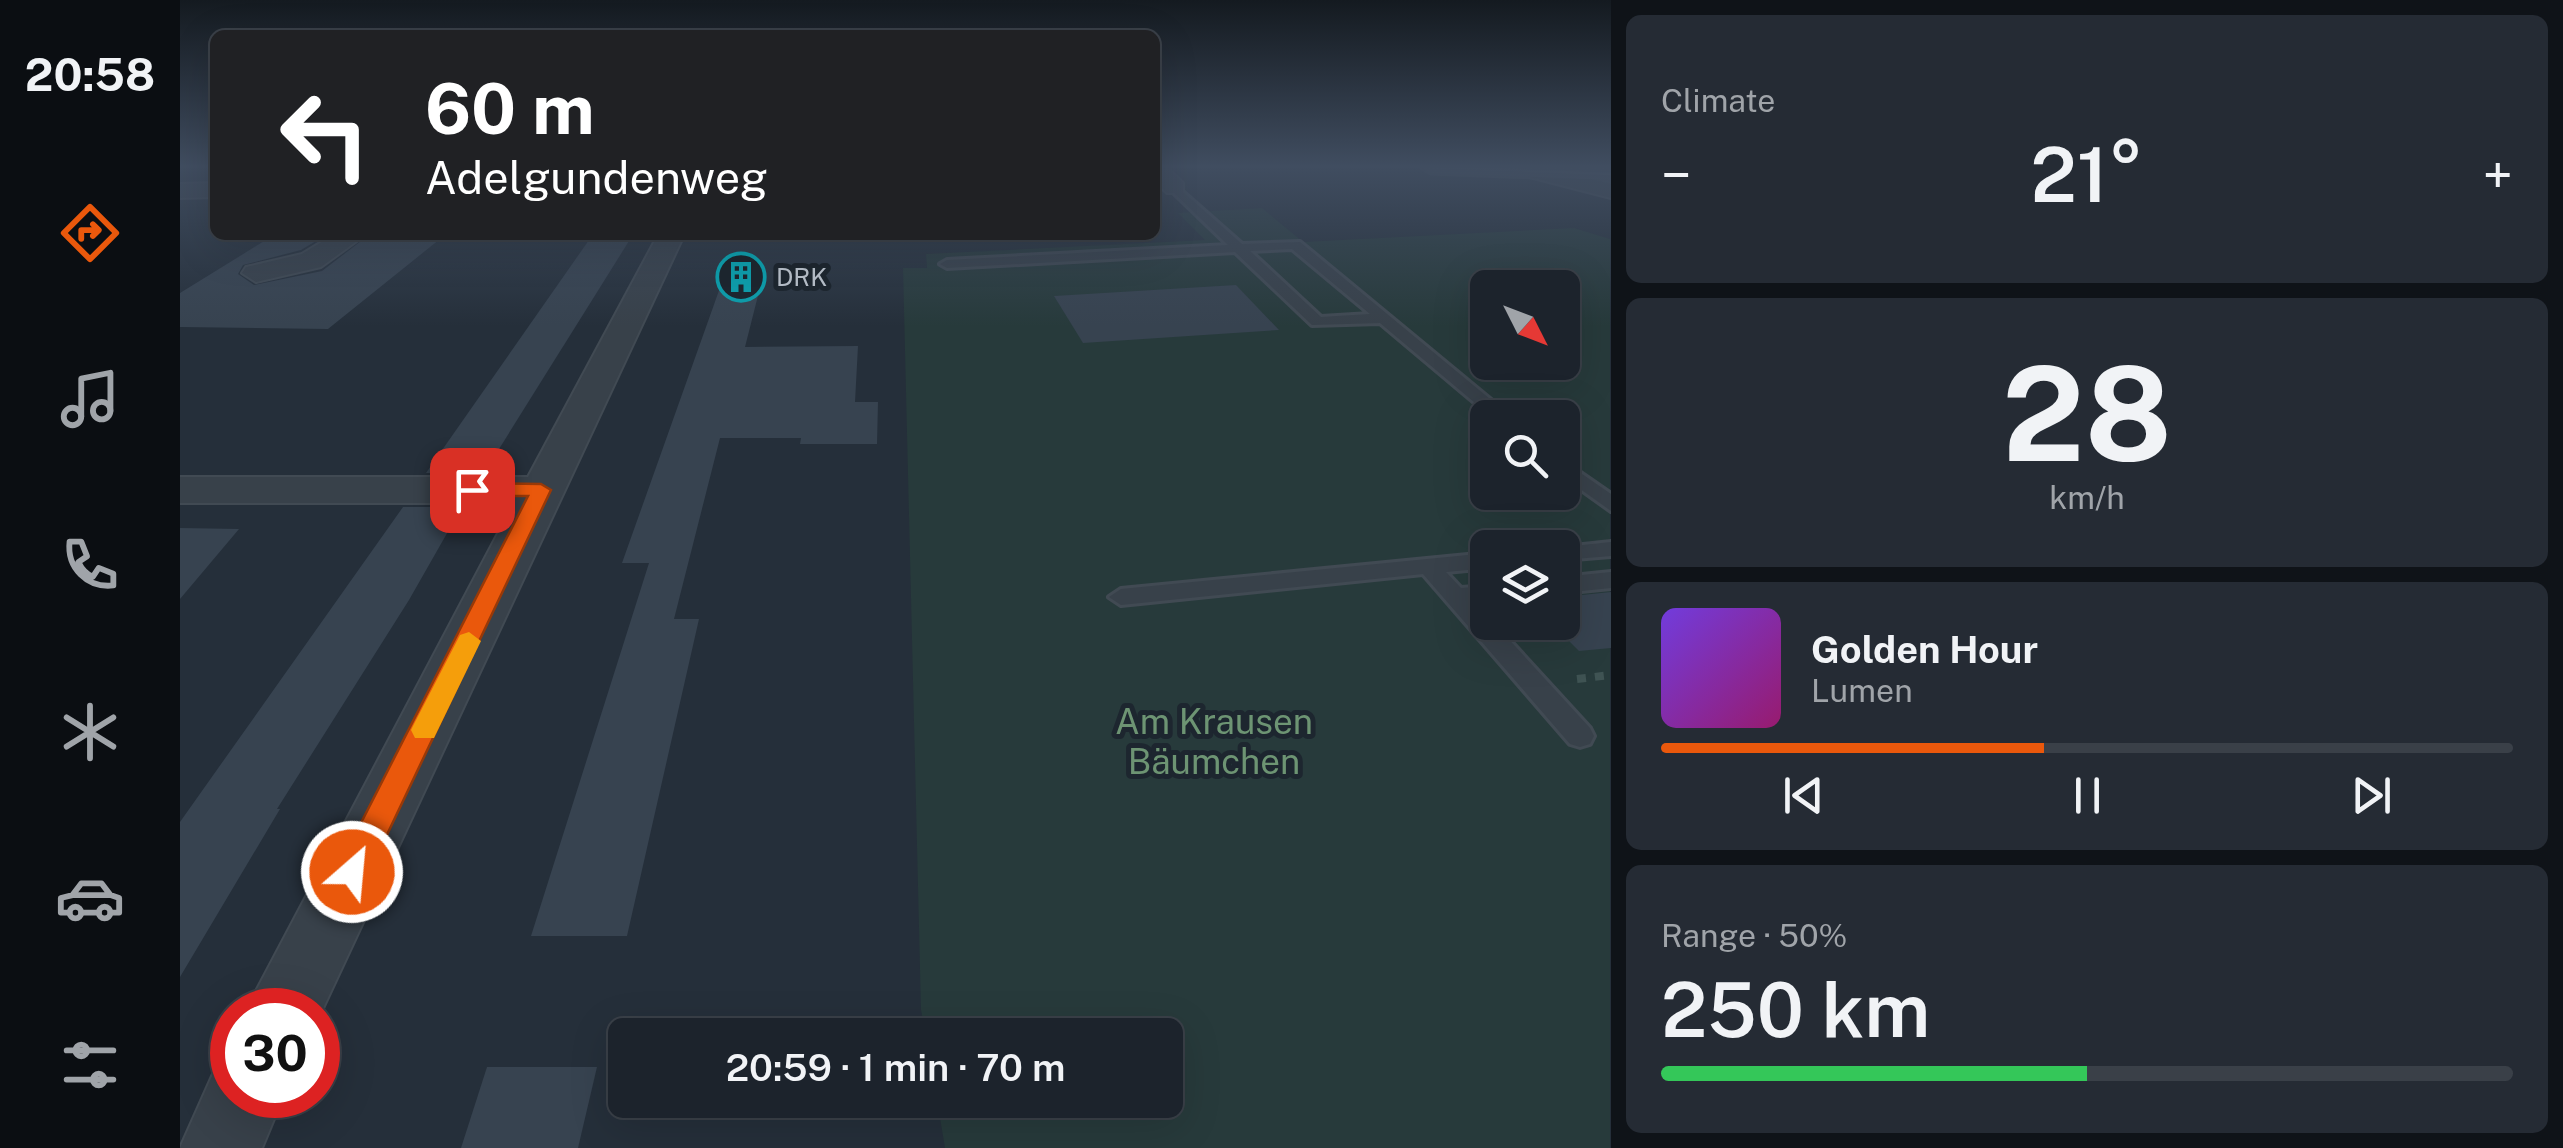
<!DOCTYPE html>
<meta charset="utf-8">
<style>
body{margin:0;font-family:"Public Sans",sans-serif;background:#252b34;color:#f1f3f6;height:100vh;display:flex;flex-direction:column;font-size:38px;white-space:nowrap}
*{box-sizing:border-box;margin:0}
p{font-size:32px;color:#a0a4a9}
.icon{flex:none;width:55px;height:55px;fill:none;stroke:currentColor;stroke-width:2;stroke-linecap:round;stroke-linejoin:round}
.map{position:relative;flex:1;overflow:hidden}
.side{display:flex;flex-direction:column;gap:15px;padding:15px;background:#0f1318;width:952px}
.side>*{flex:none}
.top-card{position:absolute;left:30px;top:30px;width:950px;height:210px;border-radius:15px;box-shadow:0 10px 40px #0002,0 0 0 2px #3a4048;background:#202124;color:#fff;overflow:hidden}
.needle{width:65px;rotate:132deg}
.controls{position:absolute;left:1290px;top:270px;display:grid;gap:20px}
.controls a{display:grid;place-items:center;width:110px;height:110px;border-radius:15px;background:#1c232c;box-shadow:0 10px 40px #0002,0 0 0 2px #3a4048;font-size:50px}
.speed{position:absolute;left:30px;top:988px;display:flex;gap:20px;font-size:50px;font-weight:700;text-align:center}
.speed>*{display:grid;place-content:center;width:130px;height:130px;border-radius:50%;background:#1c232c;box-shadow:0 10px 40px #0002,0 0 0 2px #3a4048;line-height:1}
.speed .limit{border:15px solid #d22;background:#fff;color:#111}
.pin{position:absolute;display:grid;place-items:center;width:85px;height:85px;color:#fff;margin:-42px;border-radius:20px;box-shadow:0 5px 15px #0006}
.me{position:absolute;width:110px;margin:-55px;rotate:27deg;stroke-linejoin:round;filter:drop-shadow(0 0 8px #0008)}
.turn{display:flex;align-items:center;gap:35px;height:210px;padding:0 50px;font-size:45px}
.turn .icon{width:130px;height:130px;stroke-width:2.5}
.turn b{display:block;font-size:70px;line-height:85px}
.big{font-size:75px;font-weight:600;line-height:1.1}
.side .widget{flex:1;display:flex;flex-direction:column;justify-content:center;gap:15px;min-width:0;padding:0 35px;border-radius:15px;background:#252b34}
.side .dial{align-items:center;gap:0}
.dial b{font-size:130px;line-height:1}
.song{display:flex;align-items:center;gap:30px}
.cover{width:120px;height:120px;border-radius:15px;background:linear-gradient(135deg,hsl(260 70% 55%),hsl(320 70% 35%))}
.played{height:10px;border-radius:5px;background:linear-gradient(90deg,#ea580c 45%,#3a4048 45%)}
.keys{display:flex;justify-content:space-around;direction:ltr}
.heat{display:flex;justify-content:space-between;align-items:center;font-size:55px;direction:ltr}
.charge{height:15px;border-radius:8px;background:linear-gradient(90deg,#34c759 50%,#3a4048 0)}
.trip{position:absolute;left:428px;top:1018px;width:575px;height:100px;border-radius:15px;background:#1c232c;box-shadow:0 10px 40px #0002,0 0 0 2px #3a4048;font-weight:600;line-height:100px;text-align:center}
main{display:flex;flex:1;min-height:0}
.tabs{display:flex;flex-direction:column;width:180px;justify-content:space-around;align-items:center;background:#0b0e12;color:#a0a4a9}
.tabs .icon{width:70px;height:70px}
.tabs .selected{color:#ea580c}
.tabs b{font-size:45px;color:#f1f3f6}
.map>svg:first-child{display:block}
.green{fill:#273a3b;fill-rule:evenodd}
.building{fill:#374350}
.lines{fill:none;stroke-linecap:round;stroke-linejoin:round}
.service-casing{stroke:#414a53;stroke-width:6}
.minor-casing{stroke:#414a53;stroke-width:4}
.secondary-casing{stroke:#414a53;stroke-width:5}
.path{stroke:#3f5353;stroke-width:8;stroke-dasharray:9 9;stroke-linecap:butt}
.service{fill:#38414a;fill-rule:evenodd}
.minor{fill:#38414a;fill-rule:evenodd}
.secondary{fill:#47505d;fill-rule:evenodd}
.tram{stroke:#5b6571;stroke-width:2.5}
.route{fill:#ea580c;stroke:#983908;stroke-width:2.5}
.slow{fill:#f59e0b}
.labels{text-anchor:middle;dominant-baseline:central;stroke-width:10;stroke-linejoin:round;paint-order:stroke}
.far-poi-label{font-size:25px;fill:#b4bcc6;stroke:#1d262f;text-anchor:start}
.near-park-label{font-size:35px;fill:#6d9473;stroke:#1d262f}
</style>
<main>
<nav class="tabs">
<b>20:58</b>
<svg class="icon selected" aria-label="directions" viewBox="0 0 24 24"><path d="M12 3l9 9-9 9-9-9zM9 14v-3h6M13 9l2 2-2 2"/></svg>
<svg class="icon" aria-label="music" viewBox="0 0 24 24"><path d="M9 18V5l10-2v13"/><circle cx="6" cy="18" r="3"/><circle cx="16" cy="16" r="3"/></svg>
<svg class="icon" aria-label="phone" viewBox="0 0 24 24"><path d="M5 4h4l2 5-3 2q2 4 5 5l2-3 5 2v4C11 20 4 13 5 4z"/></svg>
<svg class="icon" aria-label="climate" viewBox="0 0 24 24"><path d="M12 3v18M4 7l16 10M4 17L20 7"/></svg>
<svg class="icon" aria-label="car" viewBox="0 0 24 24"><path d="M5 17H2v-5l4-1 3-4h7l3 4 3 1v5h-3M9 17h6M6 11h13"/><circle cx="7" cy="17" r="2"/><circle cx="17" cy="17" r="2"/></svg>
<svg class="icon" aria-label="filters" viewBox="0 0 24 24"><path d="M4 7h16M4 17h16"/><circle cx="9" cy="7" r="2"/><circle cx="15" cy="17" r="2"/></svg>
</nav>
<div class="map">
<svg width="1431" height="1148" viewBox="0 0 1431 1148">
<rect width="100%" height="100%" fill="#252f3a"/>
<path class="green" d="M 1082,208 L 1123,242 L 1394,228 L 1430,239 L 1430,1148 L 765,1148 L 757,1100 L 985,1100 L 985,1035 L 746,1035 L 741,1010 L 723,268 L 747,268 L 746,254 L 1025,240 L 998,213 ZM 1308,288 L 1382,288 L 1382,362 L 1308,362 ZM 1308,418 L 1382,418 L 1382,492 L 1308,492 ZM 1308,548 L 1382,548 L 1382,622 L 1308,622 Z"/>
<g class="building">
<polygon points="94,235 146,235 121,250 63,265 58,274 74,285 142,271 189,235 265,235 148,329 0,327 0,293"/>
<polygon points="409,240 449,241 314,457 302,473 246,473"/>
<polygon points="547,268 585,268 565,347 678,346 675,402 698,402 697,444 620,444 621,438 540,438 494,619 519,619 447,936 351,936 469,563 442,563"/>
<polygon points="1056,285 1099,330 903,343 874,296"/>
<polygon points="223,507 282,507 229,600 97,809 100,809 0,977 0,822"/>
<polygon points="0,528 59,529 0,599"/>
<polygon points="1431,592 1431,648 1399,651 1382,634 1382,597"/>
<polygon points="307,1067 417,1067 398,1148 281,1148"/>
</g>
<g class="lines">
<g class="service-casing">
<g id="service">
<path d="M 995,185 L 1062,244 L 1120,242 L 1333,418 L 1313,418 L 1200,323 L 1132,325 L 1055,252 L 767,268 L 760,264 L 767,260 L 1048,245 L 991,190 ZM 1112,249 L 1190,314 L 1141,317 L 1070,251 Z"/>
<polygon points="1382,460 1431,494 1431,511 1382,476"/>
<polygon points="1431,542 1431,556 1382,560 1382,548 1375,548"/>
<polygon points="1308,553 1308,568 1266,572 1281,588 1308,586 1308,602 1295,603 1308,617 1308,622 1313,622 1410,728 1414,736 1410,744 1400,747 1390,744 1243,574 941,605 929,597 941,589"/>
<polygon points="1431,572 1431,588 1382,593 1382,577"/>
</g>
</g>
<g class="minor-casing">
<g id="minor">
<polygon points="975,165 984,165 1003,183 1003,193 987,193 975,182"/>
<polygon points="1333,165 1358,165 1431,184 1431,198 1334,173"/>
<polygon points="35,183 35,197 0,198 0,184"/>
<polygon points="153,235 185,235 141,267 76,282 62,273 66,267 122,254"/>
<polygon points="478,235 504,235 138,1019 138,1010 66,1010 334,503 0,503 0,477 348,477"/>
<polygon points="52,1060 52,1095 104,1095 82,1148 0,1148 36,1067"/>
</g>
</g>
<g class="secondary-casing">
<polygon id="secondary" points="1238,165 1431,165 1431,180 1251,173"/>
</g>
<polyline class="path" points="1397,679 1431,675"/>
<use href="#service" class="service"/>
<use href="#minor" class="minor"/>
<use href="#secondary" class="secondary"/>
<polyline class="tram" points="1205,165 1431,174"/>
</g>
<linearGradient id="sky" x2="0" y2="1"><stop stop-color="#141a20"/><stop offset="0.51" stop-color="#404d60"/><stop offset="1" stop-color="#404d60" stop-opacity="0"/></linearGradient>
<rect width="1431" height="326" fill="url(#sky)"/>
<polygon class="route" points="361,484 371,490 184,883 172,888 161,883 157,872 161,862 348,496 292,496 282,490 292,483"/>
<polygon class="slow" points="289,632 301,641 254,738 235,738 231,730 235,722 280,635"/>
<defs>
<g id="building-ring" transform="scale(2.5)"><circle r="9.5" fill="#1d262f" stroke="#0f9aa8" stroke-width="1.5"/><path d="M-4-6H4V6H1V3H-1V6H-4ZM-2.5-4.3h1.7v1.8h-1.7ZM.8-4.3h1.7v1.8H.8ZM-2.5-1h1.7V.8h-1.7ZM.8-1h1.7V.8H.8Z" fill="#0f9aa8"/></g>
</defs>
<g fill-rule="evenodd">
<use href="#building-ring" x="561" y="277"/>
</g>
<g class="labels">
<g class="far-poi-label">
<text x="596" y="277">DRK</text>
</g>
<g class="near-park-label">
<text x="1034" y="721">Am Krausen<tspan x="1034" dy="40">Bäumchen</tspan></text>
</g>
</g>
</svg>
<div class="controls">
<a><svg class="needle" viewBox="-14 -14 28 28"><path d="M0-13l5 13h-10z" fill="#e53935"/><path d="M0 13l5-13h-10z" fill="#a0a4a9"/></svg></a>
<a><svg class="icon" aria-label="search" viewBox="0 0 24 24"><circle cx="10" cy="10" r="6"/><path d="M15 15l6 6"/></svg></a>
<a><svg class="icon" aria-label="layers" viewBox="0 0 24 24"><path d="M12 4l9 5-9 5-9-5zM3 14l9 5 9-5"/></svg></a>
</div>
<div class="speed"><div class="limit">30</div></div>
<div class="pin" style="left:292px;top:490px;background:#d93025"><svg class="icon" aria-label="arrive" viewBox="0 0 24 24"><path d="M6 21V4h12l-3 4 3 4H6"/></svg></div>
<svg class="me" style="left:172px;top:872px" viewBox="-20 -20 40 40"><circle r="17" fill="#ea580c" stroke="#fff" stroke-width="3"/><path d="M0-11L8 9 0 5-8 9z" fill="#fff"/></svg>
<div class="trip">20:59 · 1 min · 70 m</div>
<div class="top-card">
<div class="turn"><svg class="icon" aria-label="left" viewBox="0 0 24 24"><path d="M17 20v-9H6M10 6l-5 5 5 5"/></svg><div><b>60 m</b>Adelgundenweg</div></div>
</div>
</div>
<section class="side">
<div class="widget"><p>Climate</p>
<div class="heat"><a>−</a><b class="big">21°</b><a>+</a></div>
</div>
<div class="widget dial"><b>28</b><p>km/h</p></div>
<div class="widget">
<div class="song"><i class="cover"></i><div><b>Golden Hour</b><p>Lumen</p></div></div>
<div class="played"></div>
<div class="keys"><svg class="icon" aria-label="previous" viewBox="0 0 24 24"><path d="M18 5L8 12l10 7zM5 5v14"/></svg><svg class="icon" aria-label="pause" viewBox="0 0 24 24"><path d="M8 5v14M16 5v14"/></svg><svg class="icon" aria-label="next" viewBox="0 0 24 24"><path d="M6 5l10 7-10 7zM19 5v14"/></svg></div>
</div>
<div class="widget"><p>Range · 50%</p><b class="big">250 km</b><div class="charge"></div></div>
</section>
</main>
